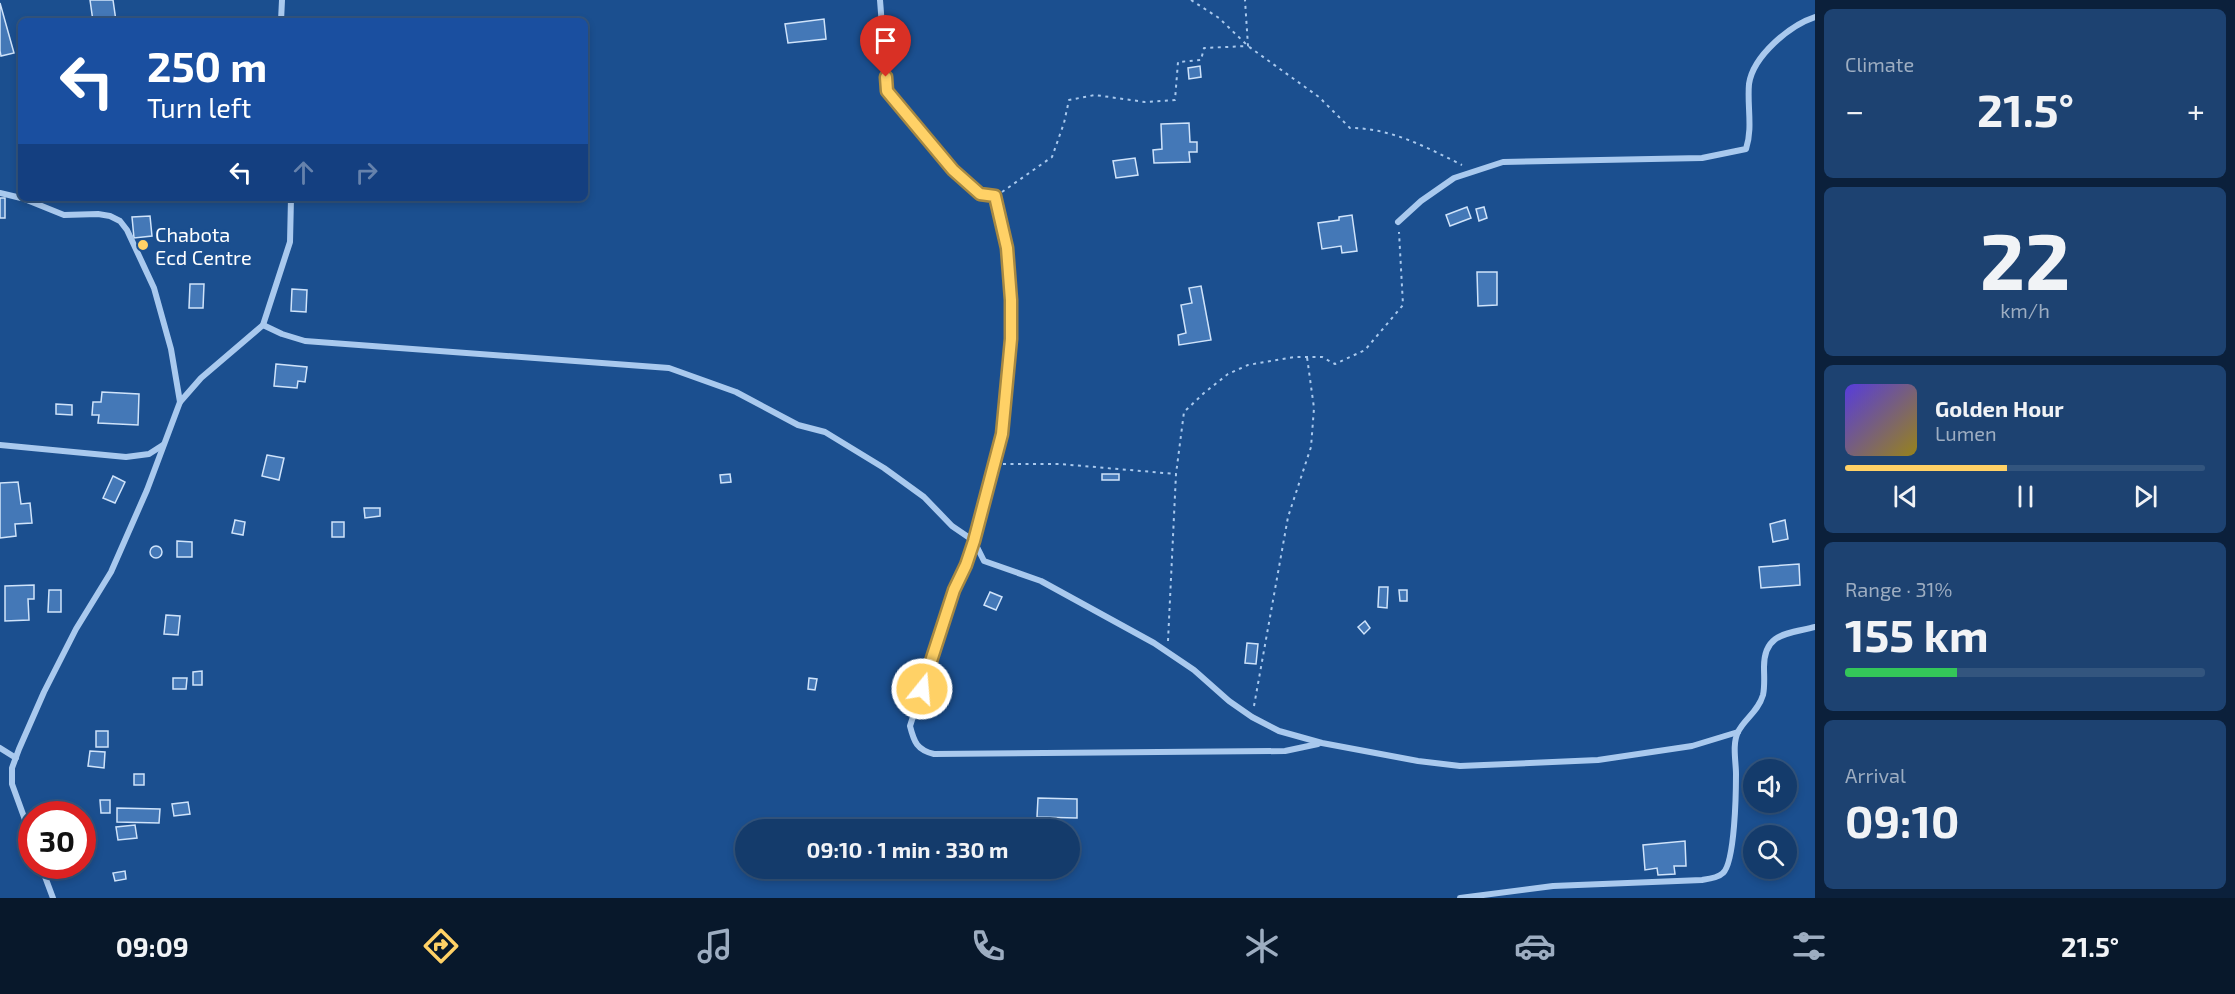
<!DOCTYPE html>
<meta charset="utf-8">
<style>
body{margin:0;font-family:"Exo 2",sans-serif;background:#1d4271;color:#f1f3f6;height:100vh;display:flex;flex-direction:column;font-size:22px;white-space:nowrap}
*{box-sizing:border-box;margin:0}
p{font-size:20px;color:#9dadc1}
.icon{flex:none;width:33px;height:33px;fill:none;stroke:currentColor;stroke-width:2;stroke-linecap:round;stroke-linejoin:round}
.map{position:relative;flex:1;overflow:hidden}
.side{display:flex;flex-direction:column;gap:9px;padding:9px;background:#0b203b;width:420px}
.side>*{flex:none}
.top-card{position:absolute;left:18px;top:18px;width:570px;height:183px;border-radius:9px;box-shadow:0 3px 9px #0003,0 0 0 2px #33557e;background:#1a4fa0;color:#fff;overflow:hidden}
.controls{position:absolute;left:1743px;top:759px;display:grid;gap:12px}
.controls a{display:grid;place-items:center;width:54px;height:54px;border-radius:50%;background:#143b6b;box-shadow:0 3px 9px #0003,0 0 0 2px #33557e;font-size:30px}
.speed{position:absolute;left:18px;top:801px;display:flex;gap:12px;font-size:30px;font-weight:700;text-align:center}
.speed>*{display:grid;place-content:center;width:78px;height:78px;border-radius:50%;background:#143b6b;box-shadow:0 3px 9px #0003,0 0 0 2px #33557e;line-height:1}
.speed .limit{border:9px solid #d22;background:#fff;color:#111}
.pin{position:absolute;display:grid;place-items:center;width:51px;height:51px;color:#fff;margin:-62px -26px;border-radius:50% 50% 50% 0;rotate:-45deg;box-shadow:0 0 6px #0007}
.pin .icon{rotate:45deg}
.me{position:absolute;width:66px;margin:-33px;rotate:17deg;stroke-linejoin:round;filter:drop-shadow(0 0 4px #0008)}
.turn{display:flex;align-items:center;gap:21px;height:126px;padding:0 30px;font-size:27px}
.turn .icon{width:78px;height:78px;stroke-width:2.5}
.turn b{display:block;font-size:42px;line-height:51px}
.lanes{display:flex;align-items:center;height:57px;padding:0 30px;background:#0003;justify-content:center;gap:30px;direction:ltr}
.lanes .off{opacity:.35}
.big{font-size:45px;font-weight:700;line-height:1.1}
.side .widget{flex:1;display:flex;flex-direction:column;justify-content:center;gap:9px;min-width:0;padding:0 21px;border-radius:9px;background:#1d4271}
.side .dial{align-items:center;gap:0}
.dial b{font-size:78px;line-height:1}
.song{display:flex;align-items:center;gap:18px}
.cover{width:72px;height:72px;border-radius:9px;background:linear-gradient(135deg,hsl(250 70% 55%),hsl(50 70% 35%))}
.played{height:6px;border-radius:3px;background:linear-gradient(90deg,#ffd166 45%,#33557e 45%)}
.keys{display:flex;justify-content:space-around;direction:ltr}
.heat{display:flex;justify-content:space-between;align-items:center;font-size:33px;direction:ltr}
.charge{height:9px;border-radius:4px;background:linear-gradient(90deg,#34c759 31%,#33557e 0)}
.trip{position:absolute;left:735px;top:819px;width:345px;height:60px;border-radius:30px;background:#143b6b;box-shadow:0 3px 9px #0003,0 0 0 2px #33557e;font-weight:700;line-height:60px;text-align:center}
.tabs{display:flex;height:96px;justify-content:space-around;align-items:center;background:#08182b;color:#9dadc1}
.tabs .icon{width:42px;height:42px}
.tabs .current{color:#ffd166}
.tabs b{font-size:27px;color:#f1f3f6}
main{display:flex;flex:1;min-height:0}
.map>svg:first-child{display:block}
.building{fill:#4478b7;stroke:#cfe3fa;stroke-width:1.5}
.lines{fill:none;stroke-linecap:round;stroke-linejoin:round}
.path{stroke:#a9c9ee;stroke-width:2;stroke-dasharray:3 4.5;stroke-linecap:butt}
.street{stroke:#a9c9ee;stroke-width:6}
.route-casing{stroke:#a68842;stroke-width:15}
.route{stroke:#ffd166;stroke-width:10}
.poi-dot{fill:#ffd166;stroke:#1b4f8f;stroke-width:2}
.labels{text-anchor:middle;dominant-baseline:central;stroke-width:4.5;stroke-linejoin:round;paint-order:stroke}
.poi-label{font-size:20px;fill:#fff;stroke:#1b4f8f;text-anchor:start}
</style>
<main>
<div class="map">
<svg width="1815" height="898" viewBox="0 0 1815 898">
<rect width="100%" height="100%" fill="#1b4f8f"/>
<g class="building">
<polygon points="90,0 113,0 116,21 93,21"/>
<polygon points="0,3 14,53 1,56 0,51"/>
<polygon points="824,19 826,39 788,43 785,24"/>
<polygon points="1200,66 1201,77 1189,79 1188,68"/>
<polygon points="1189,123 1190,142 1197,142 1197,152 1189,152 1190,162 1154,163 1153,150 1162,149 1161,124"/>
<polygon points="1135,158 1138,175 1116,178 1113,161"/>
<rect x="0" y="198" width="5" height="20"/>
<polygon points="1467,207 1471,218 1450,226 1446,215"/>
<polygon points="1484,207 1487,218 1479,221 1476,209"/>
<polygon points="1352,215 1357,251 1342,253 1341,246 1322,249 1318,223 1339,220 1339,217"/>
<polygon points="150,216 152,236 134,238 132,217"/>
<polygon points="1477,272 1497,272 1497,305 1478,306"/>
<polygon points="190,284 204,284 203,308 189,308"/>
<polygon points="1201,286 1211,340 1179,345 1178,335 1186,333 1181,305 1192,303 1189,288"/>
<polygon points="292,289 307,290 306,312 291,311"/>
<polygon points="276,364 307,367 305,382 298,381 297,388 274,386"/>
<polygon points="102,392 139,394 138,425 98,423 99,415 92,415 93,402 101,402"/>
<polygon points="56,404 72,405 72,415 56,414"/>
<polygon points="267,455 284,458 279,480 262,476"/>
<polygon points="730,474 731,482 721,483 720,475"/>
<rect x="1102" y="474" width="17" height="6"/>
<polygon points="113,476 125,482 115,503 103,498"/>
<polygon points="18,482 21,504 30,503 32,523 15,524 16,536 0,538 0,483"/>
<polygon points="364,508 380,508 380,516 365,518"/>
<polygon points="235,520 245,522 243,535 232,533"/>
<polygon points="1785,520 1788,539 1773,542 1770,524"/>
<rect x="332" y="522" width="12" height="15"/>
<polygon points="177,541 192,542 192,557 177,557"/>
<circle cx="156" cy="552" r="6"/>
<polygon points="1799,564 1800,585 1761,588 1759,567"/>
<polygon points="34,585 34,599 28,599 29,620 5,621 5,586"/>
<polygon points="1379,587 1388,587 1387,608 1378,607"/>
<polygon points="49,590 61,590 61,612 48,612"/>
<polygon points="1399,590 1407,590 1407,601 1400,601"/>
<polygon points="990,592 1002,597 996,610 984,605"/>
<polygon points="166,615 180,616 178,635 164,634"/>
<polygon points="1365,621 1370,628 1364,634 1358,627"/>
<polygon points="1247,643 1258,644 1256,664 1245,663"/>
<polygon points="202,671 202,685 193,685 193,672"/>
<polygon points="173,678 187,678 186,689 173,689"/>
<polygon points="809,678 817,679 815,690 808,689"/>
<rect x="96" y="731" width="12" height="16"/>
<polygon points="90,751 105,752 104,768 88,766"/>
<rect x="134" y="774" width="10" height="11"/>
<polygon points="1038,798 1077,799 1077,818 1037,817"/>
<polygon points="100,800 110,800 110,813 101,813"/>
<polygon points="188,802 190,814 174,816 172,804"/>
<polygon points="117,808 160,809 159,823 117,822"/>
<polygon points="135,825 137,838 118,840 116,827"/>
<polygon points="1685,841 1686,866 1674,866 1675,874 1658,875 1657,868 1645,870 1643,845"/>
<polygon points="125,871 126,879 115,881 113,873"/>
</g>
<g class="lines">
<g class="path">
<path d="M 1191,0 L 1219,18 L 1248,46 L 1319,97 L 1350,128 C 1391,128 1426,147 1462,165"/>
<polyline points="1002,192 1052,157 1064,123 1069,100 1095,95 1145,102 1175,100 1178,62 1201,60 1204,48 1248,46 1245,0"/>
<polyline points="1003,464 1060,464 1176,474"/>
<polyline points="1168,641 1176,474 1184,412 1204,393 1228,374 1248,365 1294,357 1322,357 1335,364 1365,350 1403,305 1399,232"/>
<polyline points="1254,706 1288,517 1311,447 1314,408 1307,357"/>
</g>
<g class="street">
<path d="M 880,0 L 887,91 L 953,170 L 979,194 L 995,196 L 1007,248 L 1011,300 L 1011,339 L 1002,434 L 974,541 L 966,565 L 954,590 L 910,726 C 914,742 917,750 934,754 L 1285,751 L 1318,744"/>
<polyline points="281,21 282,0"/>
<polyline points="0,193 21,198"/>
<polyline points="22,198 64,215 98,214 110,216 120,221 127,230 154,288 171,349 180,402"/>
<path d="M 1398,222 L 1421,201 L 1454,178 L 1503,162 L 1702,158 L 1746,149 C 1753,128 1747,106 1749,84 C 1753,56 1790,25 1815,17"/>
<polyline points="263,325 282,334 305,341 669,368 736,392 798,425 825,432 884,468 924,497 952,526 974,541 984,561 1041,581 1154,643 1194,670 1229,701 1252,717 1279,731 1322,743 1418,761 1460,766 1598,760 1692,746 1738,732"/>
<polyline points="0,445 126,457 149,454 163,445"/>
<polyline points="0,748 16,758"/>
<polyline points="32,839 12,784 12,768 19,749 44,692 76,629 111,572 147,490 180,402 201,378 263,325 290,242 291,198"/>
<polyline points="41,866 53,898"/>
<path d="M 1460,898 L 1553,886 L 1702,880 C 1709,879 1718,878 1723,873 C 1735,862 1736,792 1736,774 C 1736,762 1732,744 1738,732 C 1744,719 1758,712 1763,695 C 1765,686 1764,676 1764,667 C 1764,633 1787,634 1815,627"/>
</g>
</g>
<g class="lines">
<g class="route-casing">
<polyline id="route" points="886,77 887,91 953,170 980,194 995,196 1007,248 1011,300 1011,339 1002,434 974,541 966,565 954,590 922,689"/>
</g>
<use href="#route" class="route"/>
</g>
<circle class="poi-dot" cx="143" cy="245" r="6"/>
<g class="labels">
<g class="poi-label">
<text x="155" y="234">Chabota<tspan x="155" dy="23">Ecd Centre</tspan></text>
</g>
</g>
</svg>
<div class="controls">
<a><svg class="icon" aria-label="sound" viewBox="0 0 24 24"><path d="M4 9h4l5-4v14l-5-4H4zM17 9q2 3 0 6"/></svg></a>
<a><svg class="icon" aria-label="search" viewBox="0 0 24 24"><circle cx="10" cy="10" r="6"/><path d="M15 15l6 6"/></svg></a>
</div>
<div class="speed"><div class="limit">30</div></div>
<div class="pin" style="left:886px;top:77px;background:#d93025"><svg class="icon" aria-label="arrive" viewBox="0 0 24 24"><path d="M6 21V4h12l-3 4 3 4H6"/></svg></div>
<svg class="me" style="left:922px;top:689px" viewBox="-20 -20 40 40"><circle r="17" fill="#ffd166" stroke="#fff" stroke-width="3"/><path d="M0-11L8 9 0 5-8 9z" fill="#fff"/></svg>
<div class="trip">09:10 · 1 min · 330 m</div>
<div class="top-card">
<div class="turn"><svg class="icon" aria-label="left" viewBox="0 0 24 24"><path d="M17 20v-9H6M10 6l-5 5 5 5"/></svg><div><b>250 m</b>Turn left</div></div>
<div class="lanes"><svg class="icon" aria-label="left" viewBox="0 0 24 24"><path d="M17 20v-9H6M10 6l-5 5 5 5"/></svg><svg class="icon off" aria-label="ahead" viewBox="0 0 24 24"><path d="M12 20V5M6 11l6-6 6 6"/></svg><svg class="icon off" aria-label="right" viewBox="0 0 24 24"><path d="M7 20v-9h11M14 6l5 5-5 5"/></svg></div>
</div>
</div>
<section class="side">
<div class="widget"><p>Climate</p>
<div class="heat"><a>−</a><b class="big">21.5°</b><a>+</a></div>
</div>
<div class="widget dial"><b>22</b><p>km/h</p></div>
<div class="widget">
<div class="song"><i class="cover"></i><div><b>Golden Hour</b><p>Lumen</p></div></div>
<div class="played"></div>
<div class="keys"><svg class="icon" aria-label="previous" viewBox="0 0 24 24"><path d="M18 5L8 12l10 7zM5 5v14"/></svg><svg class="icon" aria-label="pause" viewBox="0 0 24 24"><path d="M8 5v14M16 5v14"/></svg><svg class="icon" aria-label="next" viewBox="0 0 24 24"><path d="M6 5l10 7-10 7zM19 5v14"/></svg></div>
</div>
<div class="widget"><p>Range · 31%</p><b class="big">155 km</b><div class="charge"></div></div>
<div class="widget"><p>Arrival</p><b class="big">09:10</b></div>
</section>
</main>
<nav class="tabs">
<b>09:09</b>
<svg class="icon current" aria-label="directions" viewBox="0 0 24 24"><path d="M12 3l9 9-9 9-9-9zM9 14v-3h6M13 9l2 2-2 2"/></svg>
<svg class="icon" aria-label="music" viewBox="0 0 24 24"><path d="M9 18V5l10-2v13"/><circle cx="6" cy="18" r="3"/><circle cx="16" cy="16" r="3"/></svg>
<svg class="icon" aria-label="phone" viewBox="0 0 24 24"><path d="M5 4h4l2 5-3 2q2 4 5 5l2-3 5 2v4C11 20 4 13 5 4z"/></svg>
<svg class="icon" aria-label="climate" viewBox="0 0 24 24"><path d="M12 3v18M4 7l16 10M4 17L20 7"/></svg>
<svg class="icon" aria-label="car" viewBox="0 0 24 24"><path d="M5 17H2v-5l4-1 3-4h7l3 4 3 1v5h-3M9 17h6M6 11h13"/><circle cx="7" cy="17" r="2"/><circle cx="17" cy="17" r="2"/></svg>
<svg class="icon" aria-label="filters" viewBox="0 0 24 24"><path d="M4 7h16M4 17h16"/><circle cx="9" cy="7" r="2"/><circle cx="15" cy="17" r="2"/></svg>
<b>21.5°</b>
</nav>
